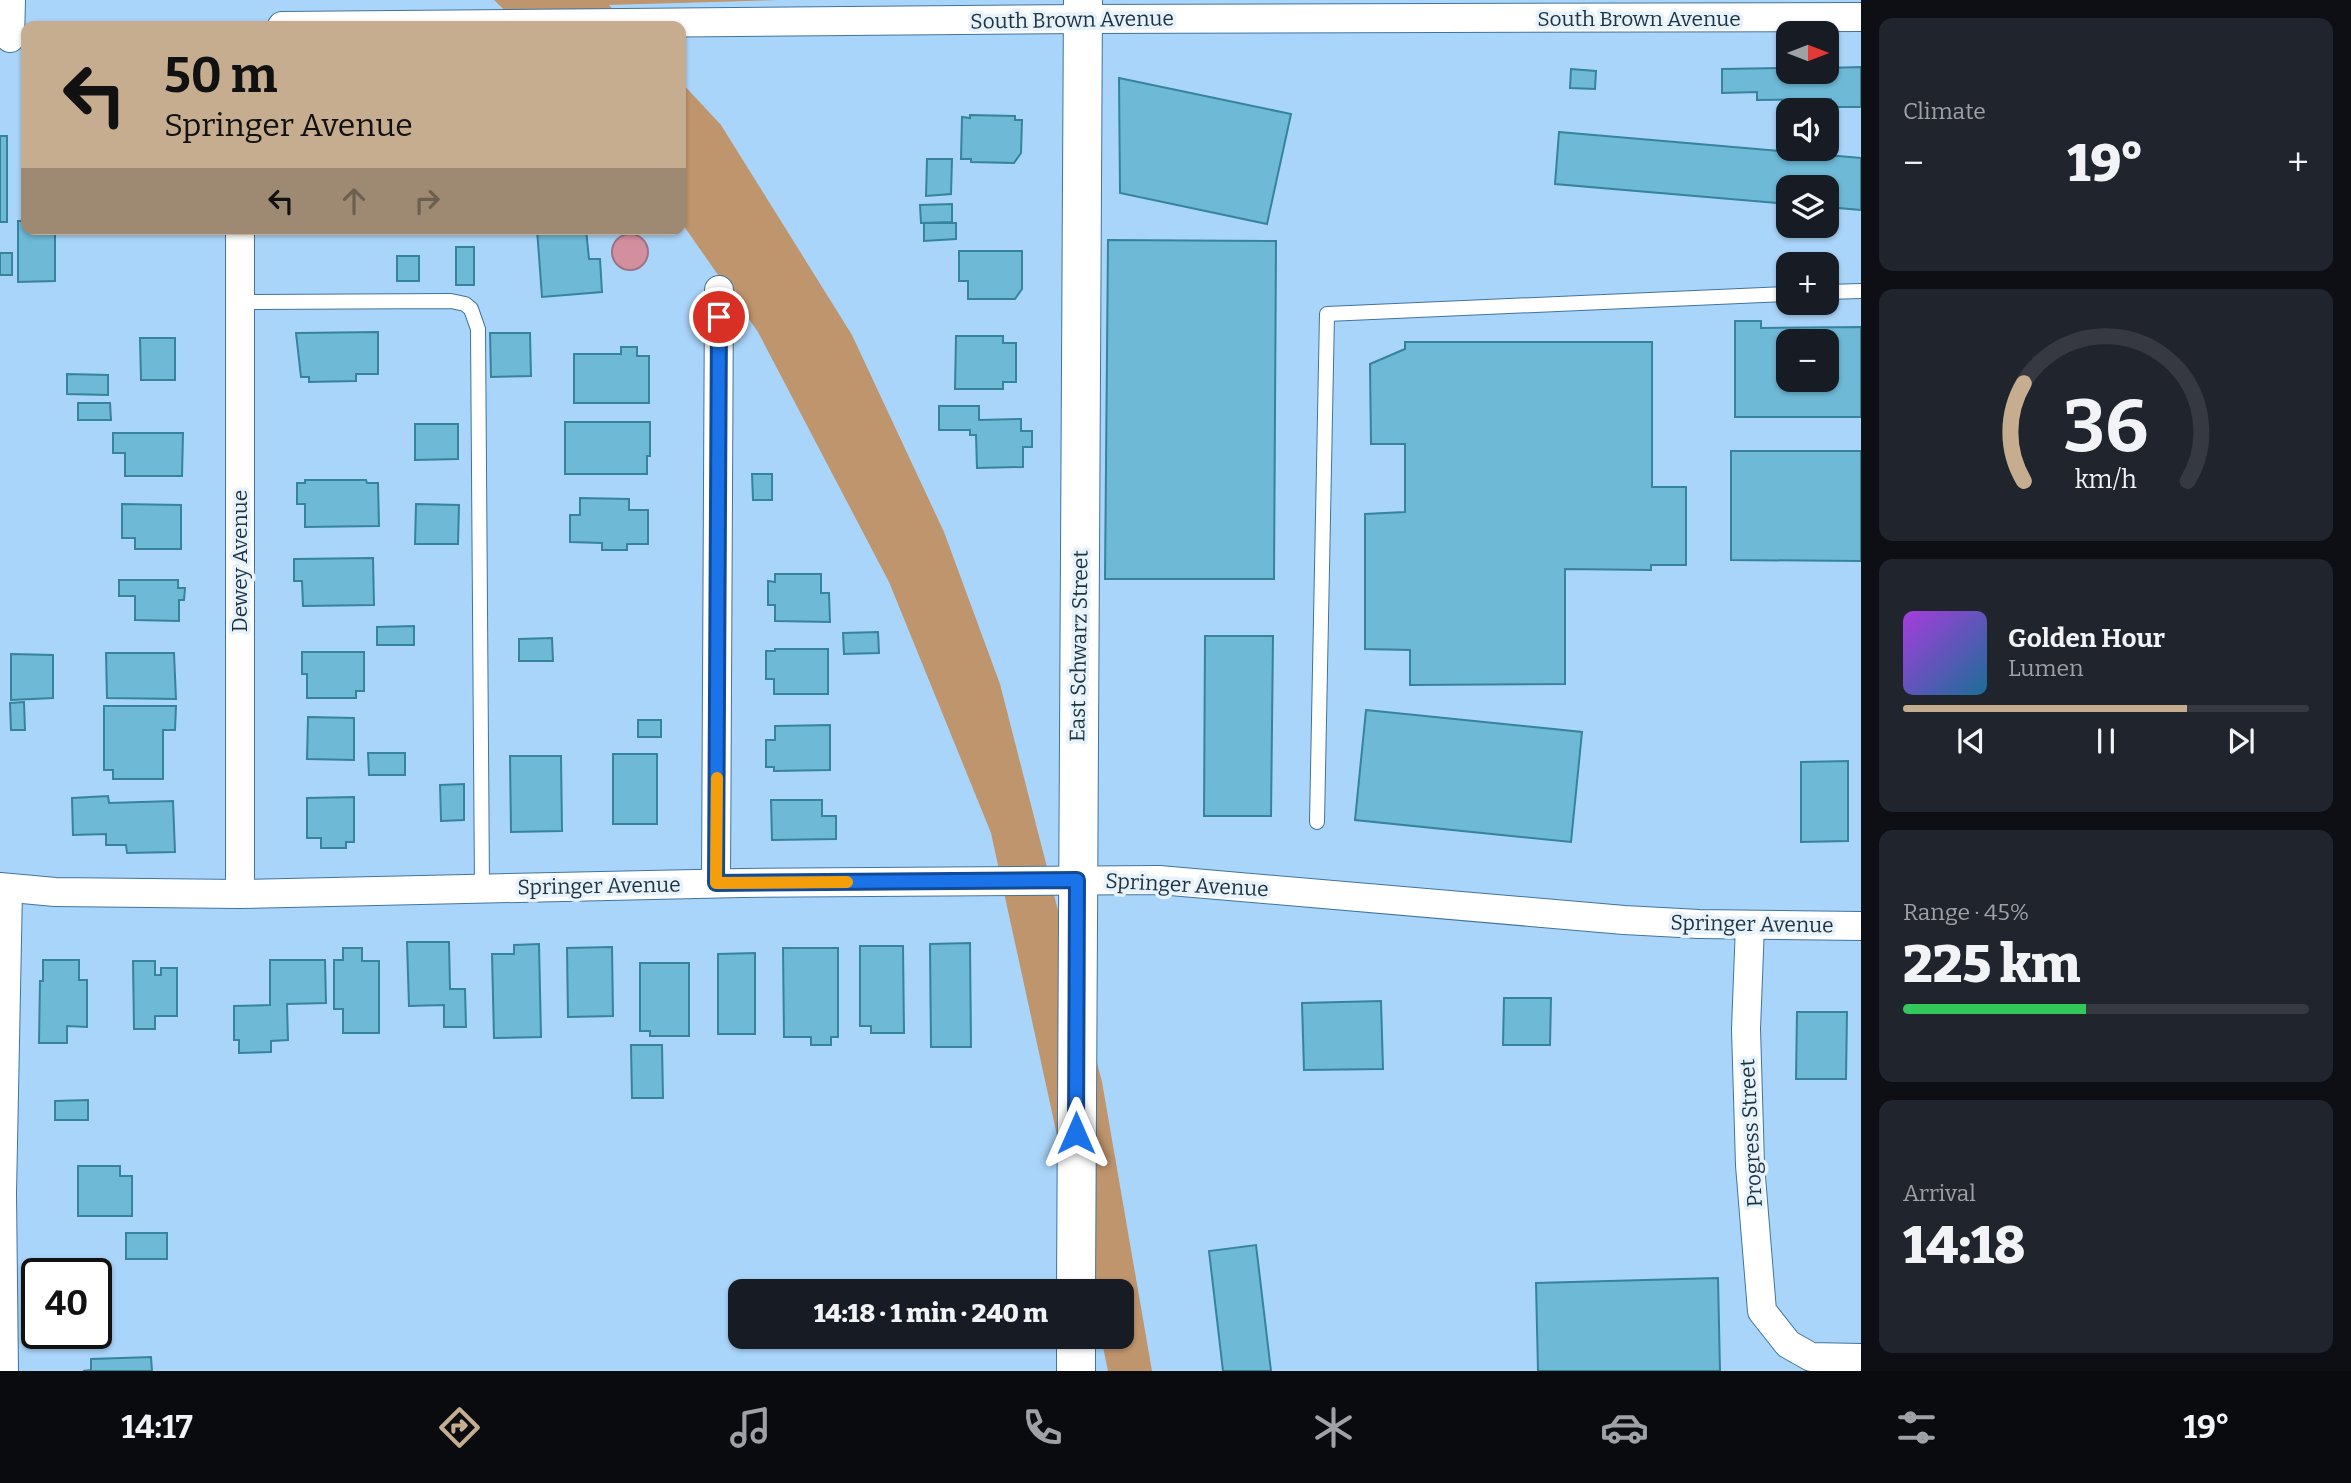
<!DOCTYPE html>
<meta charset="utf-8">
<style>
body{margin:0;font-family:Bitter,serif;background:#20242c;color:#f1f3f6;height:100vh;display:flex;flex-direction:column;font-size:26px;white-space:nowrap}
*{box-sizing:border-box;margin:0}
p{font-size:23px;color:#9ea1a6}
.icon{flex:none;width:38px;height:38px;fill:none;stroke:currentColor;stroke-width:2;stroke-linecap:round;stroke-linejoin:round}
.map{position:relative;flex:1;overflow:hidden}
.panel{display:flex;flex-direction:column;gap:18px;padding:18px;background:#0d0f14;width:490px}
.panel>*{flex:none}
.guide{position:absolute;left:21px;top:21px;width:665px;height:214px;border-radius:14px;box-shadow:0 2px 5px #0004;background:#c6ad90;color:#111;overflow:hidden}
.needle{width:46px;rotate:90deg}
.buttons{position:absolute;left:1776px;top:21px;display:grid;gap:14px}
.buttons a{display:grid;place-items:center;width:63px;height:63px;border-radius:14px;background:#171b24;box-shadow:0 2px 5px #0004;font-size:35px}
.speed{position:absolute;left:21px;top:1258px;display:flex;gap:14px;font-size:35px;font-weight:700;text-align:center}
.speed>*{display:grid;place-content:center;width:91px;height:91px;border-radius:50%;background:#171b24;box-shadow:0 2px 5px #0004;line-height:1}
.speed .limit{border:4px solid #111;border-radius:10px;background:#fff;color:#111}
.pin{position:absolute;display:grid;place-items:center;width:60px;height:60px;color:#fff;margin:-30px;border:4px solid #fff;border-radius:50%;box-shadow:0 2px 7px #0007}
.me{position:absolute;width:77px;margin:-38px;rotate:0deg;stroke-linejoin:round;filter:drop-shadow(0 0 5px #0008)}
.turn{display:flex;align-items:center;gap:24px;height:147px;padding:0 28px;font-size:32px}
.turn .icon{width:91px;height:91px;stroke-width:2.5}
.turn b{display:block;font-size:49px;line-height:60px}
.lanes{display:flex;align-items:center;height:66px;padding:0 28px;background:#0003;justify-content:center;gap:35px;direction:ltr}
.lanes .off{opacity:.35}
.big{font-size:52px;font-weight:800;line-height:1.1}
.panel .tile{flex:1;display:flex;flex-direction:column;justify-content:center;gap:10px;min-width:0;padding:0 24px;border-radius:14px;background:#20242c}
.panel .dial{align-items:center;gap:0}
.dial svg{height:182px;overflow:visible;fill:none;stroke:#363941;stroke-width:7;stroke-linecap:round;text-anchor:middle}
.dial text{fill:#f1f3f6;stroke:none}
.song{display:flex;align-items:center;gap:21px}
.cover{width:84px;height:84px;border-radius:10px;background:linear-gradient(135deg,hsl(280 70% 55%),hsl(200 70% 35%))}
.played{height:7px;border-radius:4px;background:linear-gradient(90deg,#c6ad90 70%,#363941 70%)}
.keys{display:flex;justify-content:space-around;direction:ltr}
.heat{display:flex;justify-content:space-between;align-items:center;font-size:38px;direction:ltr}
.charge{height:10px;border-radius:5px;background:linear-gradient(90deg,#34c759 45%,#363941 0)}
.trip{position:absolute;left:728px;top:1279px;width:406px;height:70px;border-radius:14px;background:#171b24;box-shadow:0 2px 5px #0004;font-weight:800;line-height:70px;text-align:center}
.dock{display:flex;height:112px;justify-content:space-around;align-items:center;background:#090b0e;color:#9ea1a6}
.dock .icon{width:49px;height:49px}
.dock .active{color:#c6ad90}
.dock b{font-size:32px;color:#f1f3f6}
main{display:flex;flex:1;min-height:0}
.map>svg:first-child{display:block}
.green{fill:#bf956d}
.water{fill:#d48f9f;stroke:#9d7384;stroke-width:2}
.building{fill:#6eb9d6;stroke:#36839e;stroke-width:2;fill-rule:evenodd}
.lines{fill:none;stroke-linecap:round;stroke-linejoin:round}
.lane-casing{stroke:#40749d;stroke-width:16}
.street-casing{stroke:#40749d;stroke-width:30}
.secondary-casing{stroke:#40749d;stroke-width:40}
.lane{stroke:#fff;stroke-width:14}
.street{stroke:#fff;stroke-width:28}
.secondary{stroke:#fff;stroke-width:38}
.route-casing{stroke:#114b97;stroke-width:18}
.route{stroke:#1a73e8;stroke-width:12}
.slow{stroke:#f59e0b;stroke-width:12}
.labels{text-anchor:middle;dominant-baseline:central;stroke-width:7;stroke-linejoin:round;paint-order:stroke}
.street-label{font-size:21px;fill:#1d3344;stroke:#e7f2fb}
</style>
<main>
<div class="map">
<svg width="1861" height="1371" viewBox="0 0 1861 1371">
<rect width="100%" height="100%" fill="#aad5fa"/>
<g class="green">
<polygon points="494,0 780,0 609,5 629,26 521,26"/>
<polygon points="681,82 721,125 852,335 944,532 1000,684 1102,1082 1152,1371 1108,1371 1101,1337 1122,1337 1122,1292 1091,1291 991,833 889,582 758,332 681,222"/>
</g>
<circle class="water" cx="630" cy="252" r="18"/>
<g class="building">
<polygon points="1861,67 1861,107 1831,107 1831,99 1757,100 1757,92 1722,93 1722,69 1788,68 1788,72 1827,72 1827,68"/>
<polygon points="1571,69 1596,71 1595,89 1570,88"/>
<polygon points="1119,78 1291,114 1267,224 1120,193"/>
<polygon points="970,115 1015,116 1015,120 1022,120 1021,153 1014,163 971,162 971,159 961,159 962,117 970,118"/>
<polygon points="1559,132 1861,158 1861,210 1827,207 1827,187 1788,187 1788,204 1555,184"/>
<rect x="0" y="136" width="7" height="86"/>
<polygon points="927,159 952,159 951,194 926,196"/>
<polygon points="952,204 952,222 921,223 920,205"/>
<polygon points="18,221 26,221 26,229 55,229 55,281 18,282"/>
<polygon points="924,223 956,223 956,239 924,241"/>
<polygon points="537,229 586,229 589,259 600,259 602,292 542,297"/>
<polygon points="1108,240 1276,241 1274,579 1105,579"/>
<rect x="456" y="247" width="18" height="38"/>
<polygon points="959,251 1022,251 1022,289 1015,299 968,299 968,281 959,281"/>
<rect x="0" y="253" width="12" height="22"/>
<rect x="397" y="256" width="22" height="25"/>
<path d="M 1735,321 L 1761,321 L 1761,328 L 1861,327 L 1861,417 L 1735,417 ZM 1788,341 L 1827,341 L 1827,380 L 1788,380 Z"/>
<polygon points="378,332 378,374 356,374 356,381 309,382 309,377 301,377 296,333"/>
<polygon points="490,333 530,333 531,376 491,377"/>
<polygon points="956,336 1003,336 1003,343 1016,343 1016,382 1003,382 1003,389 955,389"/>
<polygon points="140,338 175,338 175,380 141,380"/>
<polygon points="1405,342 1652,342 1652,487 1686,487 1686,565 1651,565 1651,570 1565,569 1565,684 1410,685 1410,650 1365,649 1365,514 1405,512 1405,444 1371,444 1370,364 1405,349"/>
<polygon points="621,347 637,347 637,356 649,356 649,403 574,403 574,354 621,354"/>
<polygon points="67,374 108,375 108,395 67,394"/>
<polygon points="78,403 110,403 111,420 78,420"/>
<polygon points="939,406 979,406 979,420 1021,419 1021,431 1032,431 1032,447 1023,447 1023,467 977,468 976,435 970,435 970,430 939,430"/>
<polygon points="565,422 650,422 650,456 647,456 647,474 565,474"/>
<polygon points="415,424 458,424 458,459 415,460"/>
<polygon points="113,433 183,433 182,476 125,476 125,453 113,453"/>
<polygon points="1731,451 1861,451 1861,561 1731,560"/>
<polygon points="752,474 772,474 772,500 753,500"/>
<polygon points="305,480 366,480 367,483 378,483 379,526 305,527 305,504 297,504 297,483 305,483"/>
<polygon points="580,498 629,499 629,510 648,510 648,544 627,544 627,550 602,550 602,543 570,542 570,515 580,515"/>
<polygon points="122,504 181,505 181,549 135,549 135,538 122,538"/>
<polygon points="416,504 459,505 458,544 415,544"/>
<polygon points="373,558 374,605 303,606 302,581 294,581 294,559"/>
<polygon points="775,574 821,574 821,593 829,593 830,622 775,621 775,605 768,605 768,581 775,582"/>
<polygon points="119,580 178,580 178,588 185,588 184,600 179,600 179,621 135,620 135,596 119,596"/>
<polygon points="414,626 414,645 377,645 377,627"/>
<polygon points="878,632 879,653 844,654 843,633"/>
<polygon points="1205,636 1273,636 1271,816 1204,816"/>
<polygon points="552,638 553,661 519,661 519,639"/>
<polygon points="775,649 828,649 828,694 774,694 774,679 766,679 766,651 775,651"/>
<polygon points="302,652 364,652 364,691 356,691 356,698 307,698 307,674 302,674"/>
<polygon points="106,653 174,653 176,699 107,698"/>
<polygon points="11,654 53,655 53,698 11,700"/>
<polygon points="24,702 25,730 11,730 10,703"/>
<polygon points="104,706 176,706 175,730 163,730 163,779 113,779 113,770 104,770"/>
<polygon points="1366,710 1582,732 1571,842 1355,820"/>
<polygon points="308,717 354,718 354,760 307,759"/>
<rect x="638" y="720" width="23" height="17"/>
<polygon points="830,725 830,770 774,771 774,767 766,767 766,740 775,740 775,726"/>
<polygon points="368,753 405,753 405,775 369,775"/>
<rect x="613" y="754" width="44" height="70"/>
<polygon points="510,756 561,756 562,831 511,832"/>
<polygon points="1848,761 1848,841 1801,842 1801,762"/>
<polygon points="464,784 464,820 441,821 440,785"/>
<polygon points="108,796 109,803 173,801 175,852 127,853 126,845 106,845 106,834 73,835 72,798"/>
<polygon points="354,797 354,842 346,842 346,848 321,848 321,838 307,838 307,798"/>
<polygon points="771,800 822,800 822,816 836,816 836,839 772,840"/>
<polygon points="407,942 449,942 450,989 465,989 466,1027 444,1027 444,1005 409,1006"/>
<polygon points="970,943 971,1047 931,1047 930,944"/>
<polygon points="539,944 541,1037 494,1038 492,954 514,954 514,945"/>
<polygon points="860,946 903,946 904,1033 871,1033 871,1026 860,1026"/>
<polygon points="612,947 613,1016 568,1017 567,948"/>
<polygon points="343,948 362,948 362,961 379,961 379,1033 343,1033 343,1009 334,1009 334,960 343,960"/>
<polygon points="783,948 838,948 838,1037 831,1037 831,1045 811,1045 811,1037 784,1037"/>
<polygon points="755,953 755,1034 718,1034 718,954"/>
<polygon points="43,960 79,960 79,980 87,980 87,1027 67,1026 67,1043 39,1043 40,981 43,981"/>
<polygon points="270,960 325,960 326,1003 287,1004 288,1040 271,1041 271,1052 239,1053 239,1040 234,1040 234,1006 270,1005"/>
<polygon points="133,961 155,961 155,975 161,975 161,968 177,968 177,1016 155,1016 155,1029 134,1029"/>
<polygon points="640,963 689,963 689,1036 650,1036 650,1031 640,1031"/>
<polygon points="1504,998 1551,998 1550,1045 1503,1045"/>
<polygon points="1381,1001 1383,1069 1304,1070 1302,1003"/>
<polygon points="1797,1012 1847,1012 1846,1079 1796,1079"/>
<polygon points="631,1045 662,1045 663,1098 632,1098"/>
<polygon points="88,1100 88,1120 55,1120 55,1101"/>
<polygon points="78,1166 120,1166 120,1176 132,1176 132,1216 78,1216"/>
<rect x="126" y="1233" width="41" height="26"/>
<polygon points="1256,1245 1271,1371 1223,1371 1209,1251"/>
<polygon points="1718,1278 1720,1371 1538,1371 1536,1283"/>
<polygon points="151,1357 152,1371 83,1371 91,1370 91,1359"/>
</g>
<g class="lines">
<g class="lane-casing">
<g id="lane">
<polyline points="1827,292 1861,291"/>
<polyline points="240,302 451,301 465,304 471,309 478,329 482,889"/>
<polyline points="1317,822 1327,314 1788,294"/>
</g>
</g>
<g class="street-casing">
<g id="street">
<polyline points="282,26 1084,19 1861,17"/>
<polyline points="10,38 11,0"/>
<polyline points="716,883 719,290"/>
<polyline points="0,887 55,892 240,894 742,883 1159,880 1624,920 1699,924 1861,926"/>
<polyline points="240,894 240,229"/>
<polyline points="1750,925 1746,1029 1750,1165 1762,1311 1788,1344 1811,1357 1861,1358"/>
<polyline points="4,1371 2,1194 8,889"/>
</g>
</g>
<g class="secondary-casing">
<g id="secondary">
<polyline points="1076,1292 1083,0"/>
<polyline points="1076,1371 1076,1337"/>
</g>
</g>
<use href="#lane" class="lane"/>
<use href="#street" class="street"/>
<use href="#secondary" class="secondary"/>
</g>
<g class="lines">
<g class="route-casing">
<polyline id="route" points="719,317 716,883 1077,880 1076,1133"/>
</g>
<use href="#route" class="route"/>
<polyline class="slow" points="717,778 716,883 847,882"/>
</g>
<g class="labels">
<g class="street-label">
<text x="1639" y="19">South Brown Avenue</text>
<text transform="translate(1072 20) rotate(-1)">South Brown Avenue</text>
<text transform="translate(240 561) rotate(-90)">Dewey Avenue</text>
<text transform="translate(1079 646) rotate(-89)">East Schwarz Street</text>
<text transform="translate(1187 885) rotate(3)">Springer Avenue</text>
<text transform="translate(599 886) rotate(-1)">Springer Avenue</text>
<text transform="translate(1752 924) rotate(1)">Springer Avenue</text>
<text transform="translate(1751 1133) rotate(-93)">Progress Street</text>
</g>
</g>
</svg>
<div class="buttons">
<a><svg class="needle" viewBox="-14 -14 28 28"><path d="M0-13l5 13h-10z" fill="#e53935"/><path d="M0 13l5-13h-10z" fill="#9ea1a6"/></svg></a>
<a><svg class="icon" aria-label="sound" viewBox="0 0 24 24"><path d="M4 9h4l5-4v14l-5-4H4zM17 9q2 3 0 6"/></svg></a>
<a><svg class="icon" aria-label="layers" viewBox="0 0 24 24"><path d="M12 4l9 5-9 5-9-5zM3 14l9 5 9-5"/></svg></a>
<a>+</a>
<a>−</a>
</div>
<div class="speed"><div class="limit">40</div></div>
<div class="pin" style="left:719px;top:317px;background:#d93025"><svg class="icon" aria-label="arrive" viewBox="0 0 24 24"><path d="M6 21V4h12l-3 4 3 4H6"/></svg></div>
<svg class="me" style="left:1076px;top:1133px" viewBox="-20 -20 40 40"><path d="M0-17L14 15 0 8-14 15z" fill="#1a73e8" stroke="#fff" stroke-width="4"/></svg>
<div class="trip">14:18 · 1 min · 240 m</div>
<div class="guide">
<div class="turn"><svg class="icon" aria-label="left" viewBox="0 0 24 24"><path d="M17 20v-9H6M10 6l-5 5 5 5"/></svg><div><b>50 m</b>Springer Avenue</div></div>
<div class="lanes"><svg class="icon" aria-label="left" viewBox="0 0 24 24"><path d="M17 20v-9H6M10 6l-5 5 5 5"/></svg><svg class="icon off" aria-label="ahead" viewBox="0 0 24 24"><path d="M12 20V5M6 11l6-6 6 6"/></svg><svg class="icon off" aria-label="right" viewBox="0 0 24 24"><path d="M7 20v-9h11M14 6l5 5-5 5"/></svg></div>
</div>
</div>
<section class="panel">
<div class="tile"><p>Climate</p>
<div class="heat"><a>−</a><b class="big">19°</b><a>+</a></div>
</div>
<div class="tile dial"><svg viewBox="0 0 100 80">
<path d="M14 69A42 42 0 1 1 86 69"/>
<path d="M14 69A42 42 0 0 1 14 26" stroke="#c6ad90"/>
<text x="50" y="56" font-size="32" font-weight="700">36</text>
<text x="50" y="72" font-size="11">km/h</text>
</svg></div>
<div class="tile">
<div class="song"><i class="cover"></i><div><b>Golden Hour</b><p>Lumen</p></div></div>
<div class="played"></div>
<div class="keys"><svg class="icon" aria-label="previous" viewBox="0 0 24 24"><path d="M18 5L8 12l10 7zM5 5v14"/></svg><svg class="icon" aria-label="pause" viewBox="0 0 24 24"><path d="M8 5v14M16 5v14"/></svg><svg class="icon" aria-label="next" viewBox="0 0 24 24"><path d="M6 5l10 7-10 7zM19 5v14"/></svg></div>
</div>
<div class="tile"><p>Range · 45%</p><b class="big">225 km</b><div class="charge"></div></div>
<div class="tile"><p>Arrival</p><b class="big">14:18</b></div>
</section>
</main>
<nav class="dock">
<b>14:17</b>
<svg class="icon active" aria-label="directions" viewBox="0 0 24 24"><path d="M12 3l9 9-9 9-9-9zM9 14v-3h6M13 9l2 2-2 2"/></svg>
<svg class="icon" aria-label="music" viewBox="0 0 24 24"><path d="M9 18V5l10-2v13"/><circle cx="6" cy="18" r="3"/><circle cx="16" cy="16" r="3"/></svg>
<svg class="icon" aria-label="phone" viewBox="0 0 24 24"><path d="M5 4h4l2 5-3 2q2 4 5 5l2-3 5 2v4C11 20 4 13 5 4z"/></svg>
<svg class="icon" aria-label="climate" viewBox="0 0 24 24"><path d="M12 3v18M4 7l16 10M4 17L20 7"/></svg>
<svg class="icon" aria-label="car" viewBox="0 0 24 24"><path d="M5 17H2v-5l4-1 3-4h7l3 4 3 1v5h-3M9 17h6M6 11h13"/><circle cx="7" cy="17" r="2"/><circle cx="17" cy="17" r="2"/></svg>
<svg class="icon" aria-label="filters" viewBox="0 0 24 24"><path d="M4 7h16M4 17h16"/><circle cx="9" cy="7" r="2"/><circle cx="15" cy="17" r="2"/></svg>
<b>19°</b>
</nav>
